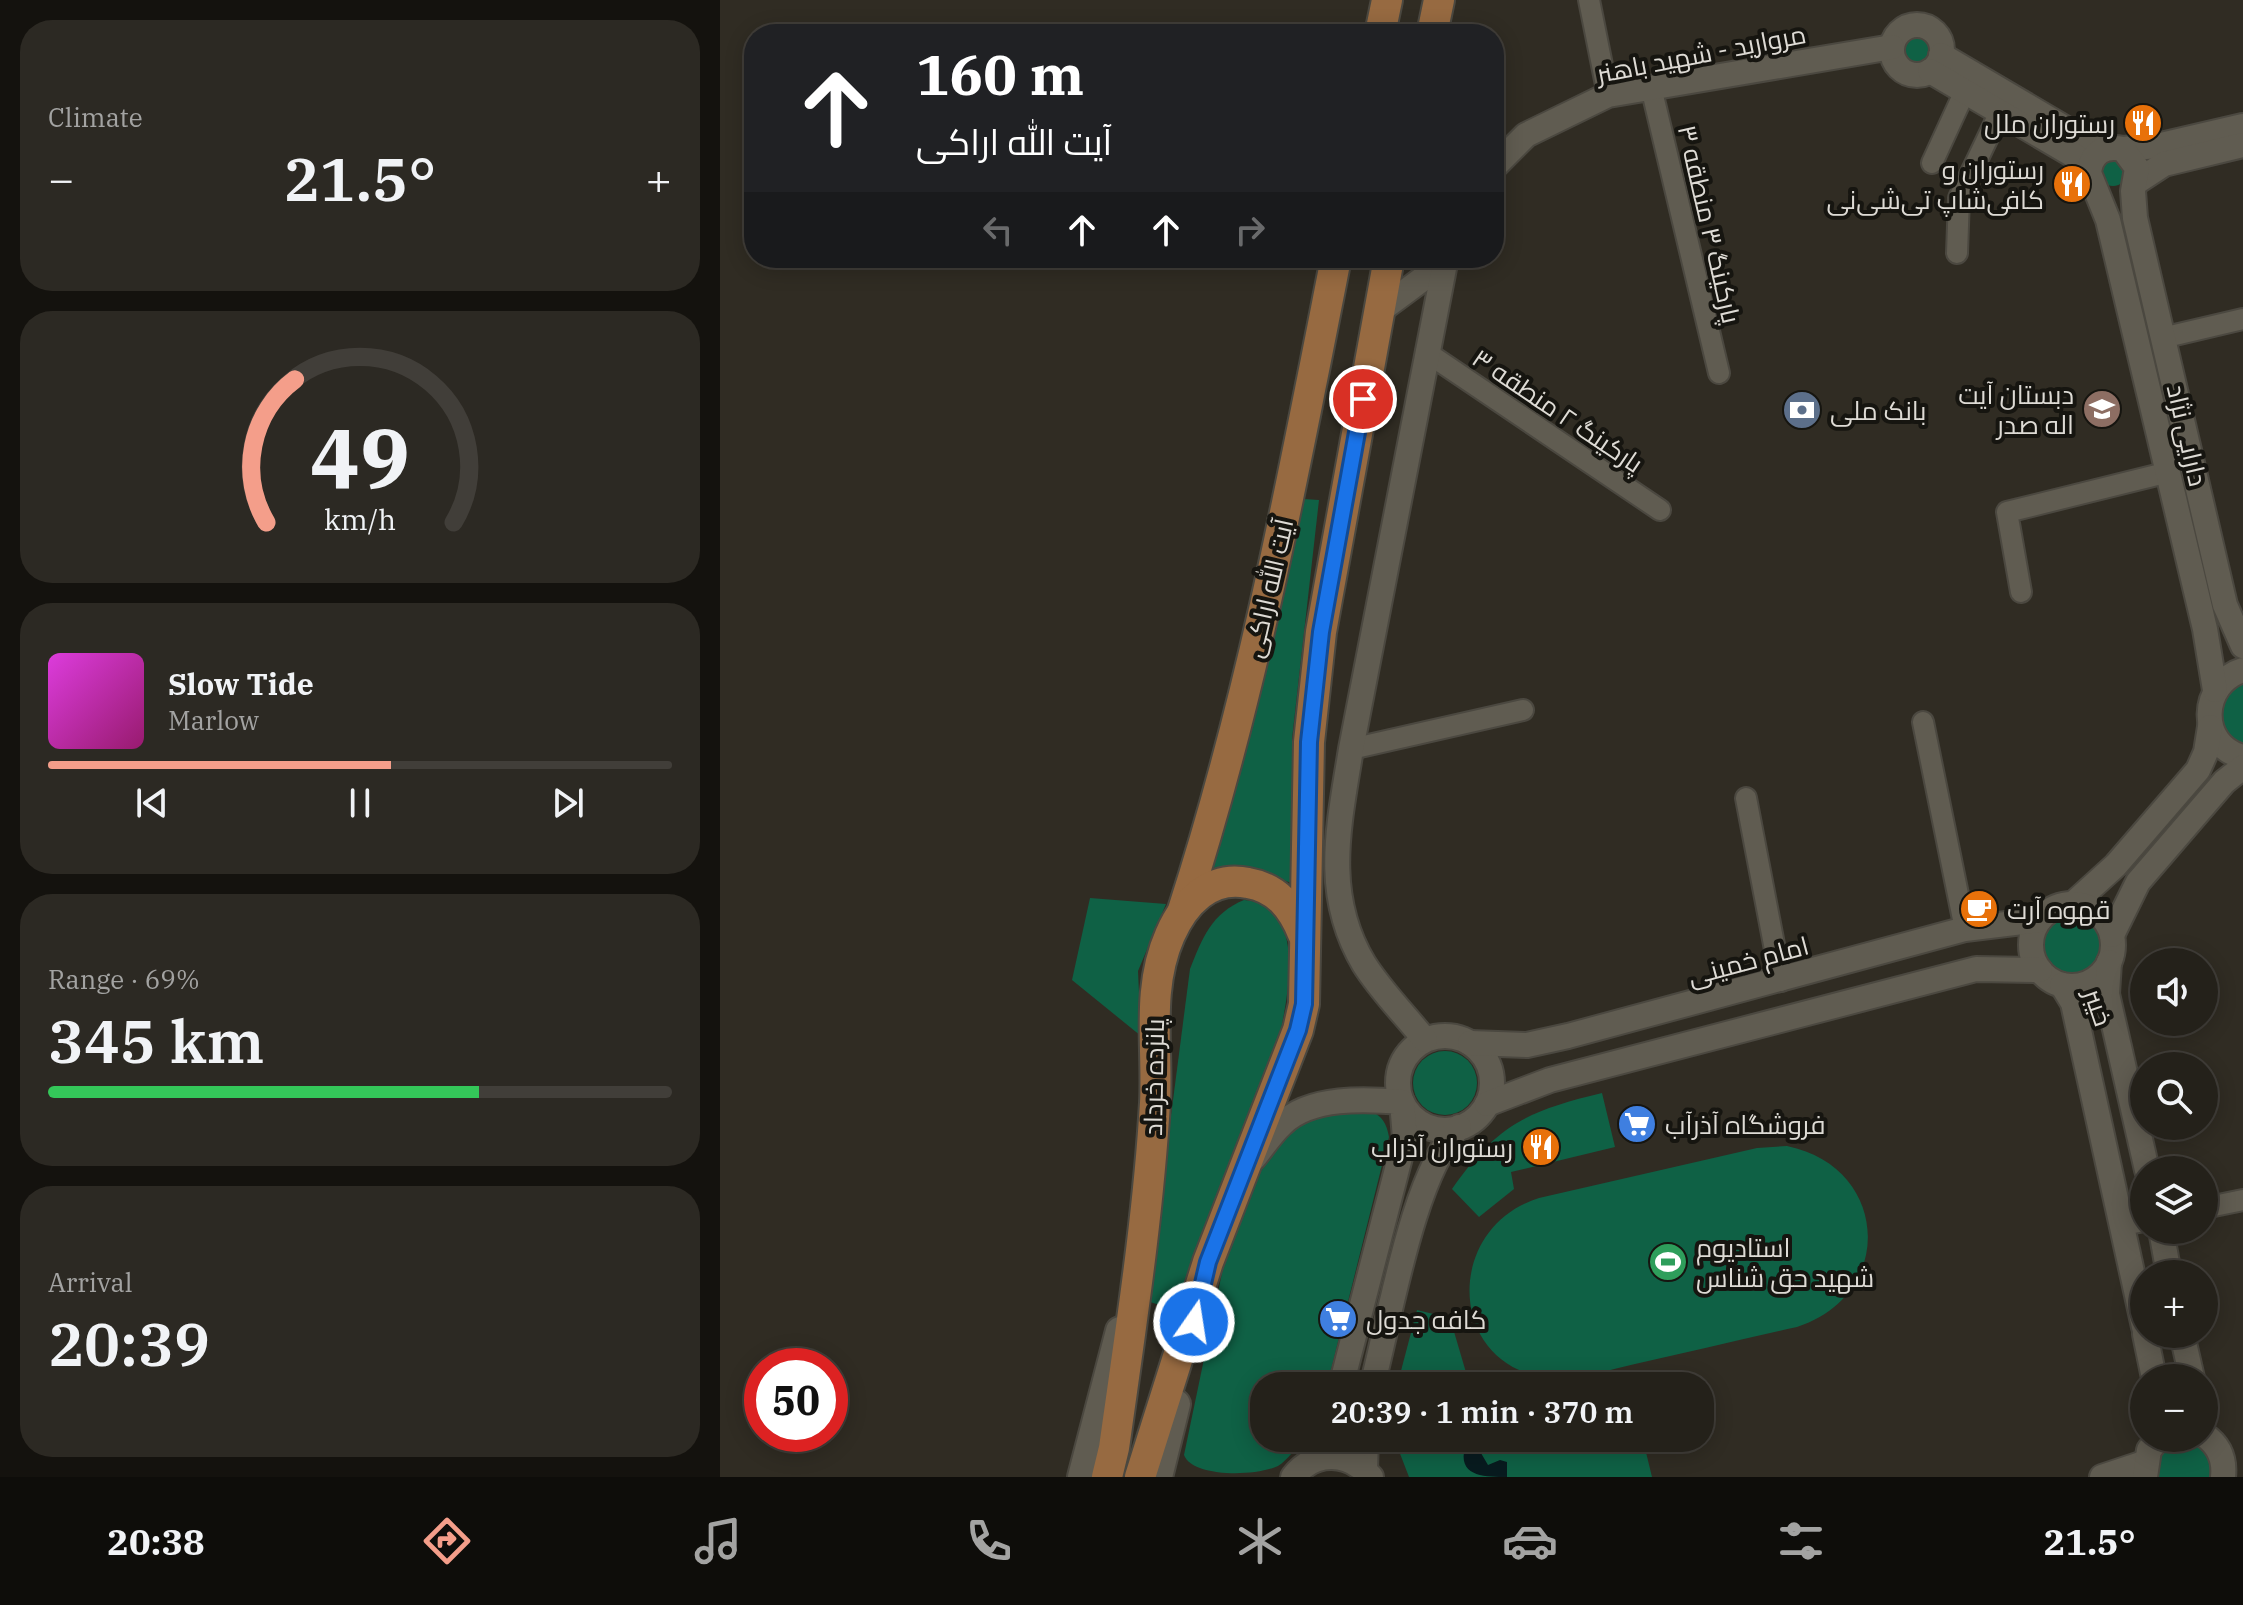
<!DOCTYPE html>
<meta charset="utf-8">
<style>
body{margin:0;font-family:"IBM Plex Serif",Cairo,serif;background:#2c2923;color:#f1f3f6;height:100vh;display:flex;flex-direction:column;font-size:30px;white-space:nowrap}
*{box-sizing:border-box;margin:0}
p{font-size:26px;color:#a3a3a2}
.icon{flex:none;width:44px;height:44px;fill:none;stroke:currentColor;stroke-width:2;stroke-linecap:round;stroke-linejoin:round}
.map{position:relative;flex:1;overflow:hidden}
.sheet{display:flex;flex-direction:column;gap:20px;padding:20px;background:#14120e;width:720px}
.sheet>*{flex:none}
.guide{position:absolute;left:24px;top:24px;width:760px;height:244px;border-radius:32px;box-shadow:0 4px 20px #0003,0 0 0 2px #413e39;background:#202124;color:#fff;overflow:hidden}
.buttons{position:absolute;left:1410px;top:948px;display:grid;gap:16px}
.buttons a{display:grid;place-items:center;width:88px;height:88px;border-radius:50%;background:#24211a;box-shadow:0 4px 20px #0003,0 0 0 2px #413e39;font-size:40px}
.speed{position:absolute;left:24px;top:1348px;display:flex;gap:16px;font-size:40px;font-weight:700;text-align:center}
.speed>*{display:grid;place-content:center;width:104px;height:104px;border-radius:50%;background:#24211a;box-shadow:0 4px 20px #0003,0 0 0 2px #413e39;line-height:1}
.speed .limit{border:12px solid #d22;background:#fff;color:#111}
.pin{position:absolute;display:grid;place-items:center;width:68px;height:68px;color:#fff;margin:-34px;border:4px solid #fff;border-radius:50%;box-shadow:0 2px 8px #0007}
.me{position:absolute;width:88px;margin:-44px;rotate:13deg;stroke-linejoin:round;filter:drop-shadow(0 0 6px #0008)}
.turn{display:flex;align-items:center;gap:28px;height:168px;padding:0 40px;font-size:36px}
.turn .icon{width:104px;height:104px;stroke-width:2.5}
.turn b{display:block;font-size:56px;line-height:68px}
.lanes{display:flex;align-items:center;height:76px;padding:0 40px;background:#0003;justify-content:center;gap:40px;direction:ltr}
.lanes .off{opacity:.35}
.big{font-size:60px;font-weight:600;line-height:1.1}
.sheet .widget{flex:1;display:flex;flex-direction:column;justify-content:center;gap:12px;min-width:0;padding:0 28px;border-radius:32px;background:#2c2923}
.sheet .dial{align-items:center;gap:0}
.dial svg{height:208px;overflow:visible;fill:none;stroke:#413e39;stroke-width:7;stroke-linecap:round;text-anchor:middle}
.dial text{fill:#f1f3f6;stroke:none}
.song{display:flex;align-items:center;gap:24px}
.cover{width:96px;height:96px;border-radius:12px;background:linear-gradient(135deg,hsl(300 70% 55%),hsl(320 70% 35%))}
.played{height:8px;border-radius:4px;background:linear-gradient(90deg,#f49e8a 55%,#413e39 55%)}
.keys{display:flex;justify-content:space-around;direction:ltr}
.heat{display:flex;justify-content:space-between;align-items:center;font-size:44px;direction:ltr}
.charge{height:12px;border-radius:6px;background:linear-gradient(90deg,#34c759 69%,#413e39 0)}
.trip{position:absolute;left:530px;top:1372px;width:464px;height:80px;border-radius:32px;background:#24211a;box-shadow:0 4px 20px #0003,0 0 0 2px #413e39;font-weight:600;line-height:80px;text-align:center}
.tabs{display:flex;height:128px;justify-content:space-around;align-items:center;background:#0e0d0a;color:#a3a3a2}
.tabs .icon{width:56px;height:56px}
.tabs .selected{color:#f49e8a}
.tabs b{font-size:36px;color:#f1f3f6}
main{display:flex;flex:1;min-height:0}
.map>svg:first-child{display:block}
.green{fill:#0f6145}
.water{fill:#081b1f}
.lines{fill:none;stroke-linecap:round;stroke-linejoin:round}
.minor-casing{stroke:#4b4840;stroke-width:24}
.tertiary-casing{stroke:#4b4840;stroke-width:28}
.secondary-casing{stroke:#4b4840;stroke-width:32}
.primary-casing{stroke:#4b4840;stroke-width:34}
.minor{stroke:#605c51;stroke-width:20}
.tertiary{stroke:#605c51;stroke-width:24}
.secondary{stroke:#605c51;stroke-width:28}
.primary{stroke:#976a41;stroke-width:30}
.route-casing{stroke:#114b97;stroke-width:20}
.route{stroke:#1a73e8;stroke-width:14}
.labels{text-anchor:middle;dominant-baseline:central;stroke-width:8;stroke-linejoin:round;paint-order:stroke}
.street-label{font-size:26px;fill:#dedbd5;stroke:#161510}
.poi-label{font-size:26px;fill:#dedbd5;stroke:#161510;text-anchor:start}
</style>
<main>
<section class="sheet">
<div class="widget"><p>Climate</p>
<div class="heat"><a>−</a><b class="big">21.5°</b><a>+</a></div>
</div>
<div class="widget dial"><svg viewBox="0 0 100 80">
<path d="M14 69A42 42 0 1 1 86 69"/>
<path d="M14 69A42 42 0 0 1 25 14" stroke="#f49e8a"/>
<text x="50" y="56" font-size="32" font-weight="700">49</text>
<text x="50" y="72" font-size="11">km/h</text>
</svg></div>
<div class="widget">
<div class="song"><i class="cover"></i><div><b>Slow Tide</b><p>Marlow</p></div></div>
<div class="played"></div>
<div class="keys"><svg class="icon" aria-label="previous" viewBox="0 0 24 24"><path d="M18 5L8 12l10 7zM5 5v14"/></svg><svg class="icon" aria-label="pause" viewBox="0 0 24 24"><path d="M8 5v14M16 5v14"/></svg><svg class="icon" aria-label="next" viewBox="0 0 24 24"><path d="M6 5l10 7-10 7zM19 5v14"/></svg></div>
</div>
<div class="widget"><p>Range · 69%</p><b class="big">345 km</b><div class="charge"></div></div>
<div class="widget"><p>Arrival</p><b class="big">20:39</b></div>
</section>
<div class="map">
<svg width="1523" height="1477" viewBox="0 0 1523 1477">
<rect width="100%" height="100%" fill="#302c23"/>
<g class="green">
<circle cx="1197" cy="49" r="13"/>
<circle cx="1393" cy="172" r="14"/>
<polygon points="584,499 599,500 572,739 576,885 548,874 489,877 564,595"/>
<path d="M 1523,683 L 1523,745 C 1493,733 1495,696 1523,683 Z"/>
<polygon points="370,898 446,904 418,971 421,1036 352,980"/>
<path d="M 524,900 C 583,905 570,982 562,1025 L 458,1311 L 427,1301 L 470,969 C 482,938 492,913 524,900 Z"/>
<circle cx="1353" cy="944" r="30"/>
<circle cx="725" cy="1083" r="32"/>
<path d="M 882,1093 L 895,1147 L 791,1172 L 794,1189 L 759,1217 L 732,1189 C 777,1125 807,1111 882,1093 Z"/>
<path d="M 621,1105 C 646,1109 665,1109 669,1137 L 607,1386 L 544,1386 L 544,1438 L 584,1438 C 576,1447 568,1460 558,1466 C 534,1477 472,1477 464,1455 L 503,1268 L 554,1138 L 571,1120 Z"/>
<path d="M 1067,1146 C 1170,1167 1176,1295 1077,1327 C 1023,1339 969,1352 915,1364 C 888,1370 859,1380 831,1378 C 727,1369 722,1228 819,1198 L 1037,1148 Z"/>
<polygon points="697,1310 730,1318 750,1386 677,1386"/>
<path d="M 674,1438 L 807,1438 C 833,1448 897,1446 923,1440 L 932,1477 L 689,1477 Z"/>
<path d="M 1460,1439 C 1481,1441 1494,1456 1491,1477 L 1435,1477 L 1442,1448 Z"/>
</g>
<path class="water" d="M 749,1447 L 758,1448 L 768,1465 L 780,1460 L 787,1462 L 787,1477 C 767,1477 740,1477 744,1452 Z"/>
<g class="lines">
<g class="minor-casing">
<g id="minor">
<polyline points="869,0 888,95"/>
<polyline points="931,87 999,373"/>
<polyline points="1212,163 1245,91"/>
<polyline points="1237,253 1239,198 1280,112"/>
<polyline points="1442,338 1523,319"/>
<polyline points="706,352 940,510"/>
<polyline points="1301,592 1287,512 1449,472"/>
<polyline points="1203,722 1245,929"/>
<polyline points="631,749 803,710"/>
<polyline points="1026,798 1061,981"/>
<polyline points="1484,1208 1523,1200"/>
<polyline points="1403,1225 1424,1221"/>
</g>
</g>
<g class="tertiary-casing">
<g id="tertiary">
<circle cx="1197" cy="50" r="25"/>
<polyline points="1221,55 1382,150"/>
<polyline points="1210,71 1370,165"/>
<polyline points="1403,149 1437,146 1523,126"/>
<polyline points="774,167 806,135 888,95 1172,47"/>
<polyline points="1415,183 1444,164 1523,145"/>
<polyline points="658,312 724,263"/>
<path d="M 1523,670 C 1480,683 1477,745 1523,757"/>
<path d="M 1495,690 L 1485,629 L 1388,220 L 1369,173 C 1371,153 1384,145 1403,149 L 1417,168 L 1413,191 L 1415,218 L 1505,605 L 1523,646"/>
<polyline points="1353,904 1396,865 1478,770 1486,752 1490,727"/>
<circle cx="1352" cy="945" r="41"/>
<polyline points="1392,935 1418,882 1504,782 1523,767"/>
<polyline points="1389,962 1387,994 1427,1170"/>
<polyline points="1342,985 1353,1003 1424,1327"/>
<circle cx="725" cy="1083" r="47"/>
<path d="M 705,1040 C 685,1015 661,991 644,964 C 602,894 619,825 631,749 L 726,258"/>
<polyline points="750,1043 807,1045 848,1036 1245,929 1319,920"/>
<polyline points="767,1104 830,1080 1256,969 1320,970"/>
<path d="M 534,1158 C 543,1147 551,1134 562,1124 C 590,1096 646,1099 682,1102 L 685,1138 L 621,1386"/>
<polyline points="1441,1230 1449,1274"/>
<polyline points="1425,1334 1434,1378"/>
<polyline points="1462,1334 1472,1378"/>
<path d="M 652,1386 C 670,1318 693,1174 739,1127"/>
<path d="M 1484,1435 C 1499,1445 1505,1459 1503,1477"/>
<polyline points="645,1470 646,1438"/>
<path d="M 573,1477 C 595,1450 628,1451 651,1477"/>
<polyline points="1382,1477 1424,1463"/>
<polyline points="1425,1477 1429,1450 1439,1438"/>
</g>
</g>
<g class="secondary-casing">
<g id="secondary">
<polyline points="362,1477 400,1331"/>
<polyline points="438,1477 456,1404"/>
</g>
</g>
<g class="primary-casing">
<g id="primary">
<polyline points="660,34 667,0"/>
<polyline points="712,34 719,0"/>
<path d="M 463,910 C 532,697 573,477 616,258"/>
<path d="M 387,1477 L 394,1448 C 410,1333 428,1219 435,1103 C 438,1047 426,989 450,935 C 464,903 490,875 528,883 C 557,888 572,907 583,934"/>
<polyline points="420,1477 488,1262 578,1030 584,1004 589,742 601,632 669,258"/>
</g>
</g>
<use href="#minor" class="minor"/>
<use href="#tertiary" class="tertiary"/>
<use href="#secondary" class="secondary"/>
<use href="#primary" class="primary"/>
</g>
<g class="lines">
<g class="route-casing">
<polyline id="route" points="474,1322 488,1262 578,1030 584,1004 589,742 601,632 643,399"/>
</g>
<use href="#route" class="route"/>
</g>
<defs>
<g id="restaurant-disc" transform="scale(2)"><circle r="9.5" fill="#e8710a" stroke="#161510"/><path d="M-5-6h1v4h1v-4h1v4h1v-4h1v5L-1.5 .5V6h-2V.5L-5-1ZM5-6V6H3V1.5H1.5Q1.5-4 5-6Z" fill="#fff"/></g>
<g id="school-disc" transform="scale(2)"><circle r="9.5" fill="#8d6e63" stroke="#161510"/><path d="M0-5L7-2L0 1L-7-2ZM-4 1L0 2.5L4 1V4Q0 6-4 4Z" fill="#fff"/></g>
<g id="bank-disc" transform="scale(2)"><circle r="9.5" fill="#5c6f8a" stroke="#161510"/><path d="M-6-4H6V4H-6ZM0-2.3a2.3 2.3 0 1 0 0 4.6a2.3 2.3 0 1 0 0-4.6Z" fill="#fff"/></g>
<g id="cafe-disc" transform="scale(2)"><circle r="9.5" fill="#e8710a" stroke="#161510"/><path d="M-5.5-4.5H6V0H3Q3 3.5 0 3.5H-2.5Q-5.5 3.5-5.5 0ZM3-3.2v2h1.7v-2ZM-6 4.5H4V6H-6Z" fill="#fff"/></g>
<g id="supermarket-disc" transform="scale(2)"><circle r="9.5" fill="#3f7fe0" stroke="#161510"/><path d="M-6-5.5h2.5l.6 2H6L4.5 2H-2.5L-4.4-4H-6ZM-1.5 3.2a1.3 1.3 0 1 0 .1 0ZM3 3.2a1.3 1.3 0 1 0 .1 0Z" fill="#fff"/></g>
<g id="stadium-disc" transform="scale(2)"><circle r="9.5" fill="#2e9e5b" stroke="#161510"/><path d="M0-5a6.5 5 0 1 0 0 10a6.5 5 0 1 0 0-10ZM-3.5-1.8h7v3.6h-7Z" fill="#fff"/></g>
</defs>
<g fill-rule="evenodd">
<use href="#restaurant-disc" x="1423" y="123"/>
<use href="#restaurant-disc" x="1352" y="184"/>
<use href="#school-disc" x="1382" y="409"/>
<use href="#bank-disc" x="1082" y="410"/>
<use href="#cafe-disc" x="1259" y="909"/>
<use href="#supermarket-disc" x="917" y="1124"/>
<use href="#restaurant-disc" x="821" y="1147"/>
<use href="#stadium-disc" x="948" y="1262"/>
<use href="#supermarket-disc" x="618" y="1319"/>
</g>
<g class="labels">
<g class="street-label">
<text transform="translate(981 53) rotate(-11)">مروارید - شهید باهنر</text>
<text transform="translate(990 224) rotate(77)">پارکینگ ۳ منطقه ۳</text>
<text transform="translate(838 410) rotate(34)">پارکینگ ۲ منطقه ۳</text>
<text transform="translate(1468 435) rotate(77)">دارایی نژاد</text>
<text transform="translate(548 588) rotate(-77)">آیت الله اراکی</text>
<text transform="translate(1028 960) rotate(-15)">امام خمینی</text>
<text transform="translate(1379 1007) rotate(71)">خیبر</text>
<text transform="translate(433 1077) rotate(-89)">پانزده خرداد</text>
</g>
<g class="poi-label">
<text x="1395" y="123" text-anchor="end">رستوران ملل</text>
<text x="1324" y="169" text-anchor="end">رستوران و<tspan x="1324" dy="30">کافی‌شاپ تی‌شی‌نی</tspan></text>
<text x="1354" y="394" text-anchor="end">دبستان آیت<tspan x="1354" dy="30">اله صدر</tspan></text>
<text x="1110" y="410">بانک ملی</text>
<text x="1287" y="909">قهوه آرت</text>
<text x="945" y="1124">فروشگاه آذرآب</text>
<text x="793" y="1147" text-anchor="end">رستوران آذراب</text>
<text x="976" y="1247">استادیوم<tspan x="976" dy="30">شهید حق شناس</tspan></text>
<text x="646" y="1319">کافه جدول</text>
</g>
</g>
</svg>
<div class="buttons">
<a><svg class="icon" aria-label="sound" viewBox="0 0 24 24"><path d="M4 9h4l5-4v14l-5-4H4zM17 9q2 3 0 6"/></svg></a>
<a><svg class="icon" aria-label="search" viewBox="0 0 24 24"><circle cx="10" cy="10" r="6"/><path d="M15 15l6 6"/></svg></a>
<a><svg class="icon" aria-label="layers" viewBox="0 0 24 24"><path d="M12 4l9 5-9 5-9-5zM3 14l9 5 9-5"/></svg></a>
<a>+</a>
<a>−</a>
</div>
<div class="speed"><div class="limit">50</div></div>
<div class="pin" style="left:643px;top:399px;background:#d93025"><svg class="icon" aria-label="arrive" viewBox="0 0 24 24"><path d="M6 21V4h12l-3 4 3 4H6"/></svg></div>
<svg class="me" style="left:474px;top:1322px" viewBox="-20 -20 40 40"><circle r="17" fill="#1a73e8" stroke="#fff" stroke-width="3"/><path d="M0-11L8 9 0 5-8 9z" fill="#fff"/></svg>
<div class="trip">20:39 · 1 min · 370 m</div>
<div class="guide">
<div class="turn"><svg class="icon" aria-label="ahead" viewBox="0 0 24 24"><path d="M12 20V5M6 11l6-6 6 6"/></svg><div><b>160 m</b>آیت الله اراکی</div></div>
<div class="lanes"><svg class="icon off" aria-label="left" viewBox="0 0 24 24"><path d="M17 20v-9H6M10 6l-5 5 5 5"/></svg><svg class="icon" aria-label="ahead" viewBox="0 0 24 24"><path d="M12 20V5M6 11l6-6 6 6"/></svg><svg class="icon" aria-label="ahead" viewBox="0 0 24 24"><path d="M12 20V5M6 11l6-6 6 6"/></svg><svg class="icon off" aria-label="right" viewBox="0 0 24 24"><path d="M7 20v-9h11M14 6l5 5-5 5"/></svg></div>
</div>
</div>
</main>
<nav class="tabs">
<b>20:38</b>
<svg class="icon selected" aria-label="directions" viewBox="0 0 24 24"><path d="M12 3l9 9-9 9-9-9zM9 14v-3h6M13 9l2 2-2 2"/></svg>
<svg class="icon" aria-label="music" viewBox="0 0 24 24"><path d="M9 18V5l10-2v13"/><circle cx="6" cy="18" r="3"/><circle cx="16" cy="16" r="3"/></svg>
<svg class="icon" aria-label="phone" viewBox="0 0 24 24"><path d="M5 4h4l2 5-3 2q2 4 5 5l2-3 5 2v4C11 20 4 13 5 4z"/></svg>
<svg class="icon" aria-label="climate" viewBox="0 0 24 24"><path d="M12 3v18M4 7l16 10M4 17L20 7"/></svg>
<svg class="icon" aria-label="car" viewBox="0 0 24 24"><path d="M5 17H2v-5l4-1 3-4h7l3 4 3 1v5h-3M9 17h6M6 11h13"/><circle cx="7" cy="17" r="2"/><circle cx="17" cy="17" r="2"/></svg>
<svg class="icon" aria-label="filters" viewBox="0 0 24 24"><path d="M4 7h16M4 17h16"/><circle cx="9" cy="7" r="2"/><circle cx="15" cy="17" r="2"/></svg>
<b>21.5°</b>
</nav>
